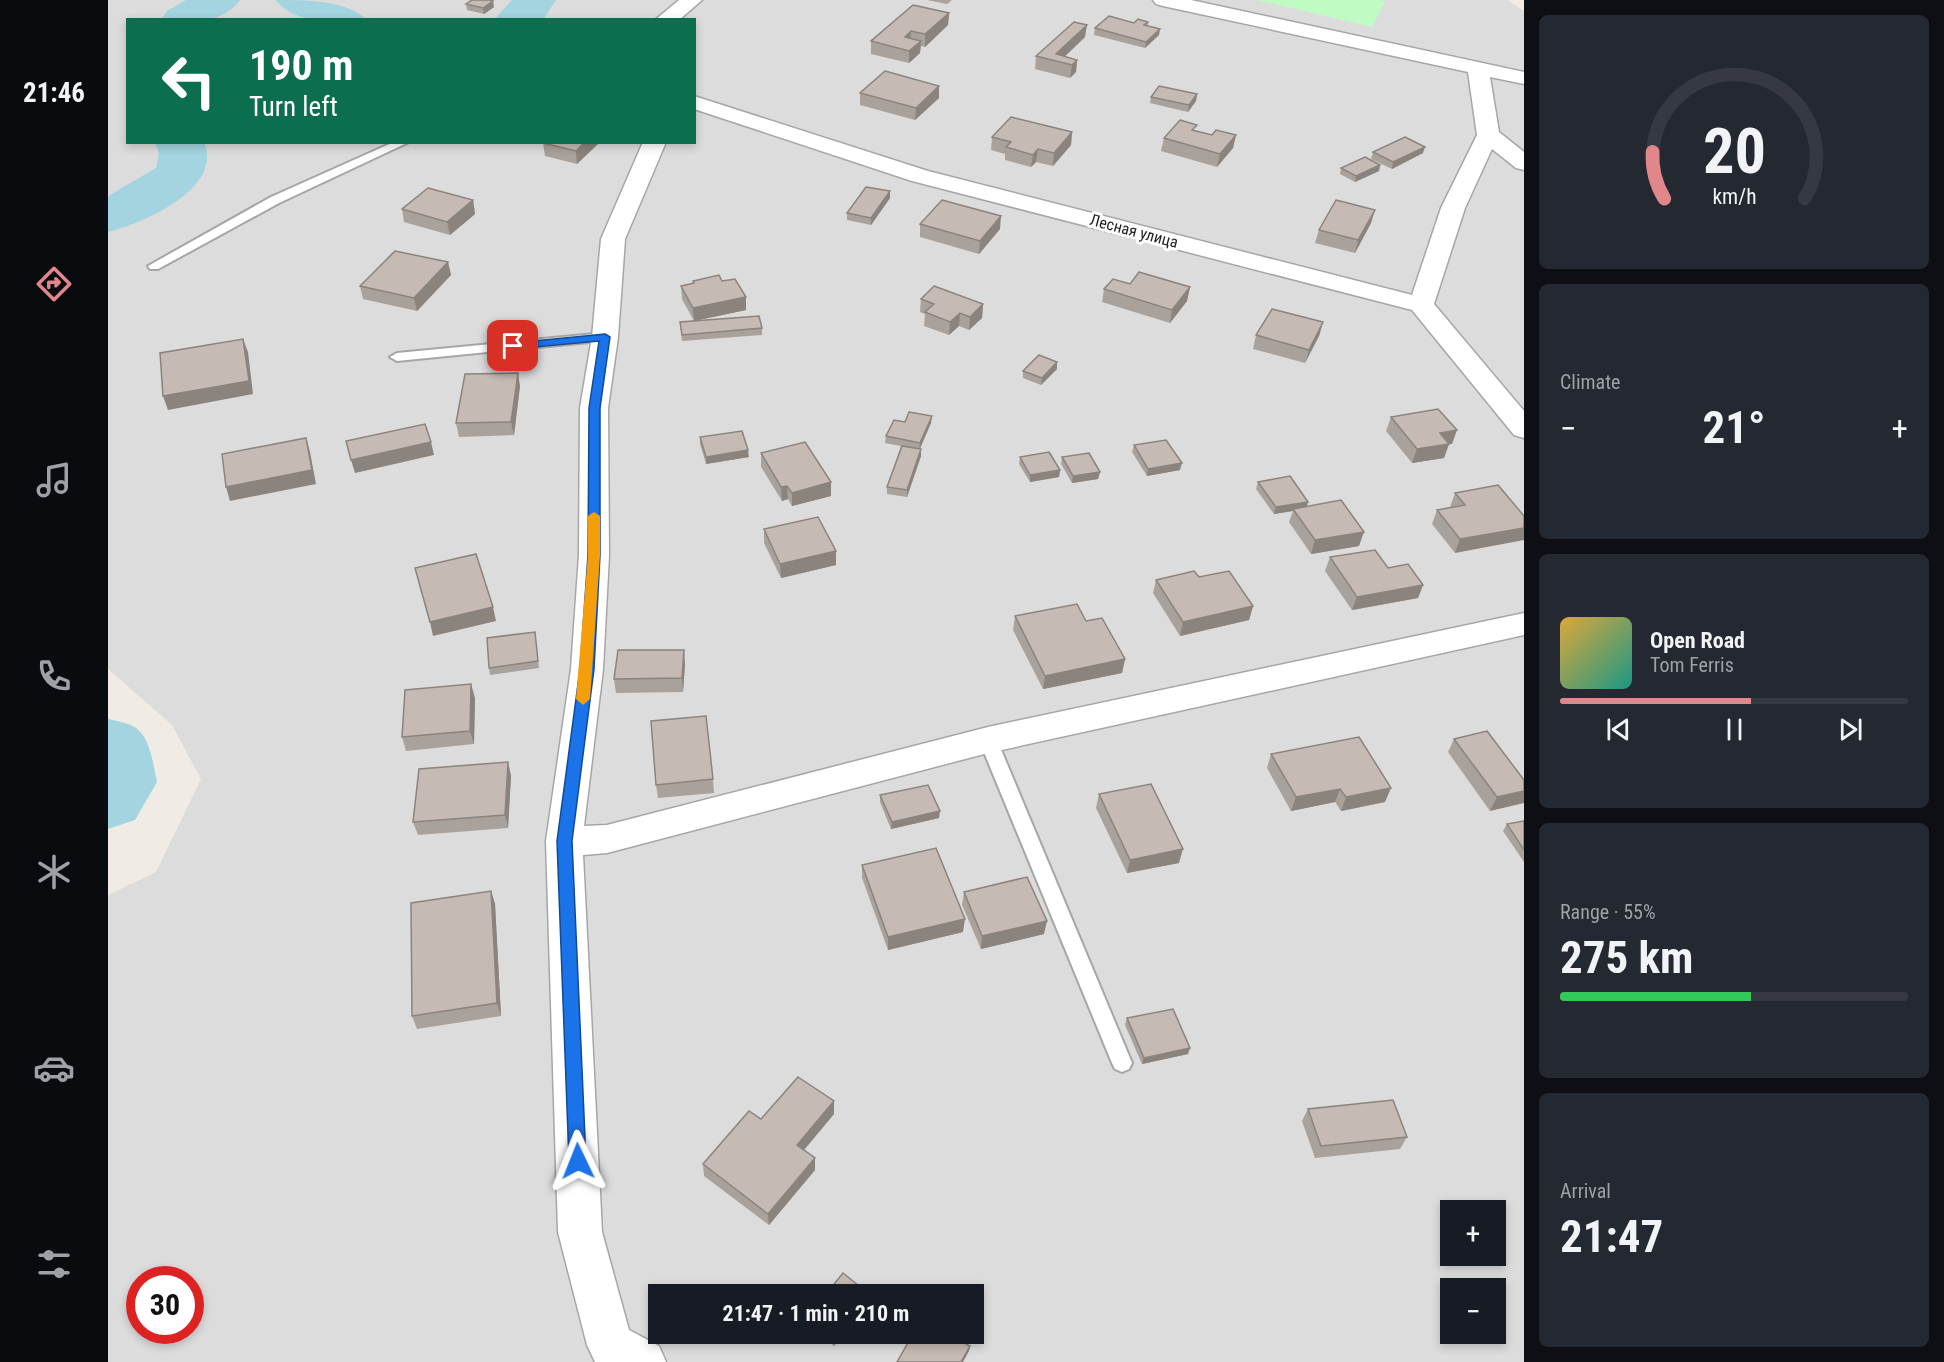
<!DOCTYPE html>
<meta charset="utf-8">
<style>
body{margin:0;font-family:"Roboto Condensed",sans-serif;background:#242831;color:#f1f3f6;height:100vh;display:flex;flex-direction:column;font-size:22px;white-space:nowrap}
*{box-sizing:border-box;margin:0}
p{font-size:20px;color:#9ea1a6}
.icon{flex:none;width:33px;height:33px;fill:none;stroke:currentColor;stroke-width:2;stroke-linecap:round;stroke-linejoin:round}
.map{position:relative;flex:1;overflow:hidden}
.side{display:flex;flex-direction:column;gap:15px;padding:15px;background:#0d0f14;width:420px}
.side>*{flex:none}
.hud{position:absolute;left:18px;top:18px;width:570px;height:126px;border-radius:0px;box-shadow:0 3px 9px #0003;background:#0b6e4f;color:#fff;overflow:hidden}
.controls{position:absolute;left:1332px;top:1200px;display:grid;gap:12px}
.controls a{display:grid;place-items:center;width:66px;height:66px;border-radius:0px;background:#171b24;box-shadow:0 3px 9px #0003;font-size:30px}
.speed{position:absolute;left:18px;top:1266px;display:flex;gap:12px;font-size:30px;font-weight:700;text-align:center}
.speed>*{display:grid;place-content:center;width:78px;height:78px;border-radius:50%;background:#171b24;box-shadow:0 3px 9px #0003;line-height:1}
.speed .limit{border:9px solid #d22;background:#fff;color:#111}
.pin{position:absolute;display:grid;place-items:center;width:51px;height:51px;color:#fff;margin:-26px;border-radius:12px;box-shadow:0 3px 9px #0006}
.me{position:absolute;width:66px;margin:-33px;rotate:358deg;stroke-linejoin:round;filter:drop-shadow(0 0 4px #0008)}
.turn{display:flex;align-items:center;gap:21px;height:126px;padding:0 24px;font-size:27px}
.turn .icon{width:78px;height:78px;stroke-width:2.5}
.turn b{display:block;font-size:42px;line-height:51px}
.big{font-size:45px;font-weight:700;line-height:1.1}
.side .card{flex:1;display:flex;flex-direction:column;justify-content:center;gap:9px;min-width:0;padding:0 21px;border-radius:9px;background:#242831}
.side .dial{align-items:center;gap:0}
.dial svg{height:156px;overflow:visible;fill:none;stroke:#363941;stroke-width:7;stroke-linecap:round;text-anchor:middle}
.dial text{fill:#f1f3f6;stroke:none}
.song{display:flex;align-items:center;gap:18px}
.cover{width:72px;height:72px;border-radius:9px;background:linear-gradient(135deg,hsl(40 70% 55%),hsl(170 70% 35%))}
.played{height:6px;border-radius:3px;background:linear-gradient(90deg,#e1868b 55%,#363941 55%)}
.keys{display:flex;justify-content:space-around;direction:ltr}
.heat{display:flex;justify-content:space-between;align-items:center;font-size:33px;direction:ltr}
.charge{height:9px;border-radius:4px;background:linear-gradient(90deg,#34c759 55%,#363941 0)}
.trip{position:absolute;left:540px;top:1284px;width:336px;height:60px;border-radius:0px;background:#171b24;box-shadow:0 3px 9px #0003;font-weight:700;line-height:60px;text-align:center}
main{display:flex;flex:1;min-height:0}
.dock{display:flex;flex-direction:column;width:108px;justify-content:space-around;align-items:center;background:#090b0e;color:#9ea1a6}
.dock .icon{width:42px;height:42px}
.dock .active{color:#e1868b}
.dock b{font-size:27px;color:#f1f3f6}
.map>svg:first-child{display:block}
.residential{fill:#dddcdc;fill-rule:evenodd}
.park{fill:#c0fbc3}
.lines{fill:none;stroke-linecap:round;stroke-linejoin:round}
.river{fill:#a3d4df;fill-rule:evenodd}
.service-casing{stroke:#a6a6a6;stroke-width:4}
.minor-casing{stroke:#a6a6a6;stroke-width:3}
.service{fill:#fff;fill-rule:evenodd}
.minor{fill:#fff;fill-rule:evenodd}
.wall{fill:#a9a19b}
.shaded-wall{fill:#8a837e}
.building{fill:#c5bbb4;stroke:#8a837e;stroke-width:1.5}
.route{fill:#1a73e8;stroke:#114b97;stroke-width:1.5}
.slow{fill:#f59e0b}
.labels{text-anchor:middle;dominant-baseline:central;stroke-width:6;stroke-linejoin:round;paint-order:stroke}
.far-street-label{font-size:16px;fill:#1f1f1f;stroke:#fff}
</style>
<main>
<nav class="dock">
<b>21:46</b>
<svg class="icon active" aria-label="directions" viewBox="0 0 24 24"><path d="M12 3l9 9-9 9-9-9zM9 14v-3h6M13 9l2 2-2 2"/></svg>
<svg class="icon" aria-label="music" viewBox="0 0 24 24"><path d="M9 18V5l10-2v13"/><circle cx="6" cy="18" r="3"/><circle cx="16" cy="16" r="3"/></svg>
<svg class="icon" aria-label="phone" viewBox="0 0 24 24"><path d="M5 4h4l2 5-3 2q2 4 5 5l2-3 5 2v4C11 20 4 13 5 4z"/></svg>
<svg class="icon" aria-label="climate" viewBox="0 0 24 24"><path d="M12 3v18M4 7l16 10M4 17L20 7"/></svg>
<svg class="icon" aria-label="car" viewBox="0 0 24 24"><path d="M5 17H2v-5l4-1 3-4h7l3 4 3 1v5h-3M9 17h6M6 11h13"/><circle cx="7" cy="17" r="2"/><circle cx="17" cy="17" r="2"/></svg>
<svg class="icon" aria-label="filters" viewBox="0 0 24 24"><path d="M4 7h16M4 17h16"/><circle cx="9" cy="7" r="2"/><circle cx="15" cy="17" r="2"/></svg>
</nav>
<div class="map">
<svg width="1416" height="1362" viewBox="0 0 1416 1362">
<rect width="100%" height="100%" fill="#f0ece5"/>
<path class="residential" d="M 0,0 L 1399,0 L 1416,11 L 1416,1362 L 0,1362 L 0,895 L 48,872 L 93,779 L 64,725 L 0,669 ZM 20,20 L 586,20 L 586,142 L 20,142 ZM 1342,1210 L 1388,1210 L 1388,1256 L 1342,1256 ZM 32,1280 L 82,1280 L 82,1330 L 32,1330 ZM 1342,1288 L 1388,1288 L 1388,1334 L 1342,1334 ZM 550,1294 L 866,1294 L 866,1334 L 550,1334 Z"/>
<polygon class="park" points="1149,0 1269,0 1277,1 1264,27"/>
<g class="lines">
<g class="river">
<path d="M 78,0 L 132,0 C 113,26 82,20 53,20 L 59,11 Z"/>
<path d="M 168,0 C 199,0 239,0 259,20 C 230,20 187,26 168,0 Z"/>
<polygon points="404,0 448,0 435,20 386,20"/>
<path d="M 47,142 L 96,142 C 116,189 35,223 0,232 L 0,196 L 48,168 L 51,154 Z"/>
<path d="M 0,719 C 9,721 21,723 28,728 C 43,739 45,765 49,782 L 27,820 L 0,829 Z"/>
</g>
<g class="service-casing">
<g id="service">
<polygon points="286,142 301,142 171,203 50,269 42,269 40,266 163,197"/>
<polygon points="497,333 502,334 502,340 289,361 282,357 289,353"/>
<polygon points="880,734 886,735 889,740 1024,1063 1021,1069 1014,1072 1007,1069 1004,1063 871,740 874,735"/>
</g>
</g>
<g class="minor-casing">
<g id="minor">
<polygon points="571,0 594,0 571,20 547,20"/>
<polygon points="1045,0 1083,0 1416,72 1416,84 1382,77 1391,132 1416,152 1416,170 1408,168 1384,149 1357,208 1326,304 1416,411 1416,438 1406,435 1304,310 804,181 586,109 586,96 820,171 1304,295 1333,208 1369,135 1360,72 1055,6 1048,4"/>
<polygon points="535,142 558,142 517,239 510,337 500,408 501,555 495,669 476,826 499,825 880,727 1416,613 1416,635 880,753 499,853 475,855 494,1232 521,1330 551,1346 558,1362 487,1362 479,1345 450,1232 438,841 463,669 471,555 472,408 484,337 493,239"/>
</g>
</g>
<use href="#service" class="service"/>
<use href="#minor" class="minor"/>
</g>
<g class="wall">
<polygon points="819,0 844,0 839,4"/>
<polygon points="358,4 386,7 376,14 359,10"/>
<polygon points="841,13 840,25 817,47 813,46 812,53 801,63 763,54 763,41"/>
<polygon points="1040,22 1040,26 1051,35 1037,48 986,35 987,28 1026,23"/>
<polygon points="977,37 957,56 969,60 968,72 962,78 927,69 928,56"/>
<polygon points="831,86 831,98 807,120 752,105 752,93"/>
<polygon points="1089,94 1088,101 1080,112 1042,103 1043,97"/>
<polygon points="1088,131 1104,135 1128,135 1125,148 1109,167 1053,151 1056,138"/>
<polygon points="964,132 963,145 945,166 928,162 923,167 897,160 897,154 883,150 884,137"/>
<polygon points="492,142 469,164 437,156 435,143"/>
<polygon points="1265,152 1315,153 1284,169 1263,159"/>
<polygon points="1272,165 1271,171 1247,182 1232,174 1233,168"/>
<polygon points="782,191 782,198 763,225 739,220 739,213"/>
<polygon points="365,200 367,214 342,235 296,222 294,209"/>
<polygon points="1263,223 1247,253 1207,243 1211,230"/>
<polygon points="812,224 892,229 871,254 812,237"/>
<polygon points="340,262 343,275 309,311 255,299 252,286"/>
<polygon points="585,281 638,310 586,321 574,299 573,286 585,283"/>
<polygon points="1022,284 1082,287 1079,301 1062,323 994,302 996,289"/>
<polygon points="813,299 875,304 874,318 861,330 851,326 841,335 816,326 817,314 812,312"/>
<polygon points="572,322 654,328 654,335 574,341"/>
<polygon points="1215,322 1211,336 1197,363 1145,349 1148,335"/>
<polygon points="949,362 949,369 933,385 915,378 915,371"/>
<polygon points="412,386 406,435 351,437 348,423"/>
<polygon points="1283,417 1344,444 1341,444 1336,458 1304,463 1278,431"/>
<polygon points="797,422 823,423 812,449 813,456 799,497 779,494 779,487 793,446 777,443 778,436"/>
<polygon points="592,437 641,457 598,464 592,444"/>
<polygon points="1026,445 1072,470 1039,476 1024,452"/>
<polygon points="653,453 723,496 684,506 680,499 674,501 653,467"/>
<polygon points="912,457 952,470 951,477 922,482 911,464"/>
<polygon points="954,457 992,472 990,479 964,483 953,464"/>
<polygon points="1150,482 1200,502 1199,506 1251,546 1203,554 1181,522 1185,511 1166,514 1148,489"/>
<polygon points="1390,485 1347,553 1324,524 1329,510 1343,507 1342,507 1347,493"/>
<polygon points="656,529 728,551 728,565 673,578 656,543"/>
<polygon points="1222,557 1280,568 1315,585 1310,598 1244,610 1217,571"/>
<polygon points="1091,577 1145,606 1141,620 1072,636 1045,593 1048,580"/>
<polygon points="907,616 978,621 1017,659 1014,673 935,689 905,630"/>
<polygon points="427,632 431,668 382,675 381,668"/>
<polygon points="577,664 575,692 508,693 506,679"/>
<polygon points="367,698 366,744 298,751 294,737"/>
<polygon points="1346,739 1416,780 1382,811 1340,752"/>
<polygon points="1163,754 1277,802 1233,811 1227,802 1183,811 1159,768"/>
<polygon points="400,762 403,776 400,828 310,835 305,822"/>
<polygon points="605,779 606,793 550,798 548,785"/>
<polygon points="991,794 1071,863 1019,873 988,808"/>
<polygon points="772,795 831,818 783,829 772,802"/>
<polygon points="1416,821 1416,862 1395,831 1399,824"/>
<polygon points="754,865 855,932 780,950 754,878"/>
<polygon points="383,891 387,904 393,1016 309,1029 304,1016"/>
<polygon points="856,892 936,934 873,949 854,905"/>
<polygon points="1019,1018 1080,1054 1034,1064 1017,1025"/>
<polygon points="726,1101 726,1114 696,1150 707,1158 707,1170 661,1225 596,1176 595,1164 653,1119"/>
<polygon points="1200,1109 1299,1137 1292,1149 1207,1158 1194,1121"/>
<polygon points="710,1334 737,1334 726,1346"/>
</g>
<g class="shaded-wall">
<polygon points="385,1 386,7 376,14 375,8"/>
<polygon points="841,13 840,25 817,47 817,34"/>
<polygon points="979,25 977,37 951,62 948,54"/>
<polygon points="1052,29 1051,35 1037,48 1038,42"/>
<polygon points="803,31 802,43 797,37"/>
<polygon points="813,41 812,53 801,63 801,51"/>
<polygon points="969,60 968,72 962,78 964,65"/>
<polygon points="831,86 831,98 807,120 808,108"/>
<polygon points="1089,94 1088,101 1080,112 1081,105"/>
<polygon points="964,132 963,145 945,166 946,153"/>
<polygon points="1128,135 1125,148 1109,167 1112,154"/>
<polygon points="477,142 492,142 469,164 468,151"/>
<polygon points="1317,147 1315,153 1284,169 1285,162"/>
<polygon points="930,149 928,162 923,167 925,155"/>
<polygon points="1272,165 1271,171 1247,182 1248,176"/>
<polygon points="782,191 782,198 763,225 763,218"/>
<polygon points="365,200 367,214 342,235 339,222"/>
<polygon points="1267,210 1263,223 1247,253 1250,240"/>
<polygon points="893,216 892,229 871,254 872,241"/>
<polygon points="340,262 343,275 309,311 306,298"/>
<polygon points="1082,287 1079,301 1062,323 1064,310"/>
<polygon points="638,297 638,310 586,321 585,308"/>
<polygon points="875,304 874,318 861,330 862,317"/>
<polygon points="852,313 851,326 841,335 842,322"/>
<polygon points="1215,322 1211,336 1197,363 1201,350"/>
<polygon points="135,339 140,352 145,394 60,410 55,396"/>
<polygon points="949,362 949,369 933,385 934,378"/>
<polygon points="410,373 412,386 406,435 403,422"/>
<polygon points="824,416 823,423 811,450 812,443"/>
<polygon points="1349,430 1344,444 1341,444 1336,458 1304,463 1309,449 1332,433"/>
<polygon points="198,438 202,452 208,484 122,501 118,487"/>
<polygon points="323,442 326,455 247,473 243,460"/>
<polygon points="813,449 813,456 799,497 799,490"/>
<polygon points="640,450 641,457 598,464 598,457"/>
<polygon points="1074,463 1072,470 1039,476 1040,469"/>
<polygon points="952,470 951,477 922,482 922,475"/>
<polygon points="992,472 990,479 964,483 965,476"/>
<polygon points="723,482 723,496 684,506 684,493"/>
<polygon points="679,486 680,499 674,501 673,487"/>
<polygon points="1200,502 1198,509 1185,509 1185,511 1166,514 1168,507"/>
<polygon points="1416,528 1416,540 1347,553 1352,539"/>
<polygon points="1256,532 1251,546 1203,554 1207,540"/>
<polygon points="728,551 728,565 673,578 672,564"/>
<polygon points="1315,585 1310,598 1244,610 1249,597"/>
<polygon points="1145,606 1141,620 1072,636 1075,622"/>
<polygon points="385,607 388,621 325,636 322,622"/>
<polygon points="576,650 577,664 575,692 574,678"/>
<polygon points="1017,659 1014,673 935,689 937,676"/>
<polygon points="363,684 367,698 366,744 362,731"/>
<polygon points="400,762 403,776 400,828 397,815"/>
<polygon points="1283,788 1277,802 1233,811 1238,797"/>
<polygon points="1232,789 1227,802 1183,811 1188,797"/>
<polygon points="1416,791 1416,803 1382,811 1389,797"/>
<polygon points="832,811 831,818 783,829 784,822"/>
<polygon points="1075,849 1071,863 1019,873 1022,860"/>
<polygon points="383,891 387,904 393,1016 389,1003"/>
<polygon points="857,919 855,932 780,950 780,937"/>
<polygon points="939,921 936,934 873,949 874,936"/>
<polygon points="1082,1048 1080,1054 1034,1064 1036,1058"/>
<polygon points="726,1101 726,1114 690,1157 689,1145"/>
<polygon points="707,1158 707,1170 661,1225 660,1214"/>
<polygon points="733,1334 737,1334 726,1346 726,1341"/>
<polygon points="862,1346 861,1351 855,1362 853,1362"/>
</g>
<g class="building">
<polygon points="364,0 381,0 385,1 375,8 358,4"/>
<polygon points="805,5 841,13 817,34 803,31 797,37 813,41 801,51 763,41"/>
<polygon points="1001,16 1026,23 1030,19 1040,22 1036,25 1052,29 1038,42 987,28"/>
<polygon points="966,22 979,25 948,54 969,60 964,65 928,56"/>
<polygon points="777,71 831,86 808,108 752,93"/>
<polygon points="1051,86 1089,94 1081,105 1043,97"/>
<polygon points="903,117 964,132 946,153 930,149 925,155 898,147 903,142 884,137"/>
<polygon points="1072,120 1089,125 1084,130 1104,135 1108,130 1128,135 1112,154 1056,138"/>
<polygon points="1297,137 1317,147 1285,162 1265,152"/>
<polygon points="436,142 477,142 468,151 435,143"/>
<polygon points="1257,157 1272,165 1248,176 1233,168"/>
<polygon points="758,187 782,191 763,218 739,213"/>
<polygon points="320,188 365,200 339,222 294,209"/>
<polygon points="834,200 893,216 872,241 812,224"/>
<polygon points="1228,200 1267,210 1250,240 1211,230"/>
<polygon points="287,251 340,262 306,298 252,286"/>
<polygon points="1031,272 1082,287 1064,310 996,289 1005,279 1022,284"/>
<polygon points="611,275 614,281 627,279 638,297 585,308 573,286 586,283 585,281"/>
<polygon points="826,286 875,304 862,317 852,313 842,322 817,312 826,304 813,299"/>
<polygon points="1164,309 1215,322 1201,350 1148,335"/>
<polygon points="651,316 654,328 574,335 572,322"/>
<polygon points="135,339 141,381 55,396 52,353"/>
<polygon points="931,355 949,362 934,378 915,371"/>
<polygon points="410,373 403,422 348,423 357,374"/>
<polygon points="1330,409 1349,430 1332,433 1341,444 1309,449 1283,417"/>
<polygon points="801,412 824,416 812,443 778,436 786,420 797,422"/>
<polygon points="317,424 323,442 243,460 238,441"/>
<polygon points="634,431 640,450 598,457 592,437"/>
<polygon points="198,438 204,470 118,487 114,454"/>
<polygon points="1058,440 1074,463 1040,469 1026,445"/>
<polygon points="697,442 723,482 684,493 679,486 673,487 653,453"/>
<polygon points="794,446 813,449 799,490 779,487"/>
<polygon points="941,452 952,470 922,475 912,457"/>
<polygon points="981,453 992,472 965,476 954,457"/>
<polygon points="1182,476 1200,502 1168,507 1150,482"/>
<polygon points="1390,485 1416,516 1416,528 1352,539 1329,510 1357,505 1347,493"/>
<polygon points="1233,500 1256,532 1207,540 1185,509"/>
<polygon points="710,517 728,551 672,564 656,529"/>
<polygon points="1267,550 1280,568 1300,564 1315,585 1249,597 1222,557"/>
<polygon points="368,554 385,607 322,622 307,568"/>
<polygon points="1086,571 1091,577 1121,571 1145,606 1075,622 1048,580"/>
<polygon points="969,604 978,621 994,618 1017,659 937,676 907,616"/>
<polygon points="427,632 430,661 381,668 379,638"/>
<polygon points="510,650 576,650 574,678 506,679"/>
<polygon points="363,684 362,731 294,737 297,690"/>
<polygon points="598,716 605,779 548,785 543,721"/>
<polygon points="1379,731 1416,780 1416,791 1389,797 1346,739"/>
<polygon points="1251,737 1283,788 1238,797 1232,789 1188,797 1163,754"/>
<polygon points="400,762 397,815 305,822 311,769"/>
<polygon points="1043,784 1075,849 1022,860 991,794"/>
<polygon points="820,785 832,811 784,822 772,795"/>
<polygon points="1416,821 1416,850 1399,824"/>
<polygon points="828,848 857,919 780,937 754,865"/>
<polygon points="919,877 939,921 874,936 856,892"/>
<polygon points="383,891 389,1003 304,1016 303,903"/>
<polygon points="1065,1009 1082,1048 1036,1058 1019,1018"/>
<polygon points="690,1077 726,1101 689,1145 707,1158 660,1214 595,1164 641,1111 653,1119"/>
<polygon points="1285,1100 1299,1137 1213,1146 1200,1109"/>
<polygon points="735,1273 761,1294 718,1294"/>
<polygon points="717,1334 733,1334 726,1341"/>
<polygon points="805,1334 839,1334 862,1346 853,1362 789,1362"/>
</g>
<polygon class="route" points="497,334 502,337 492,408 492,555 486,669 464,841 478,1161 476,1167 470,1169 463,1167 461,1161 449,841 472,669 480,555 481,408 491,341 405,349 399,346 405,343"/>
<polygon class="slow" points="486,512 492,516 492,555 482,699 475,705 468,699 480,555 480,516"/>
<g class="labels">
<g class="far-street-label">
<text transform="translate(1026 231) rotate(15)">Лесная улица</text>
</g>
</g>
</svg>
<div class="controls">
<a>+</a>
<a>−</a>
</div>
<div class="speed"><div class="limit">30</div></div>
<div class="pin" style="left:405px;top:346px;background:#d93025"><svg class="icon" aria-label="arrive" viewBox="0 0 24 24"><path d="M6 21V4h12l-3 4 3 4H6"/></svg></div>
<svg class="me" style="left:470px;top:1161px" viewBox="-20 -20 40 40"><path d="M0-17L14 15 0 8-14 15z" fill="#1a73e8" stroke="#fff" stroke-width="4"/></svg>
<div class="trip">21:47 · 1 min · 210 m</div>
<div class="hud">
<div class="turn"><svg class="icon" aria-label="left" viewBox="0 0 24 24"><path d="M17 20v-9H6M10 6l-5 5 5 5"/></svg><div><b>190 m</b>Turn left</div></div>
</div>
</div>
<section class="side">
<div class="card dial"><svg viewBox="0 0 100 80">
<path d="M14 69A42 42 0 1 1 86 69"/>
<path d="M14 69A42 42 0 0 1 8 45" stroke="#e1868b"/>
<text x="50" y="56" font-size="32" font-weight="700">20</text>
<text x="50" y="72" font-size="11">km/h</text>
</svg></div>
<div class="card"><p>Climate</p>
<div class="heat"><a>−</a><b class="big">21°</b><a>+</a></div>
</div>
<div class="card">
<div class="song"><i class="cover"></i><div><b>Open Road</b><p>Tom Ferris</p></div></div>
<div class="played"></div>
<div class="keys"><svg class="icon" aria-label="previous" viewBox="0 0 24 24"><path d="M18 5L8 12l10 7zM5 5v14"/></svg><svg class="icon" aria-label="pause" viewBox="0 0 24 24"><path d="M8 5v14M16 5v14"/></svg><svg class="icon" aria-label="next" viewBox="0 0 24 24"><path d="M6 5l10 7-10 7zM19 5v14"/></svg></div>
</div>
<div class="card"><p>Range · 55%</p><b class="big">275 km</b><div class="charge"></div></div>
<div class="card"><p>Arrival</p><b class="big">21:47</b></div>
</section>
</main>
